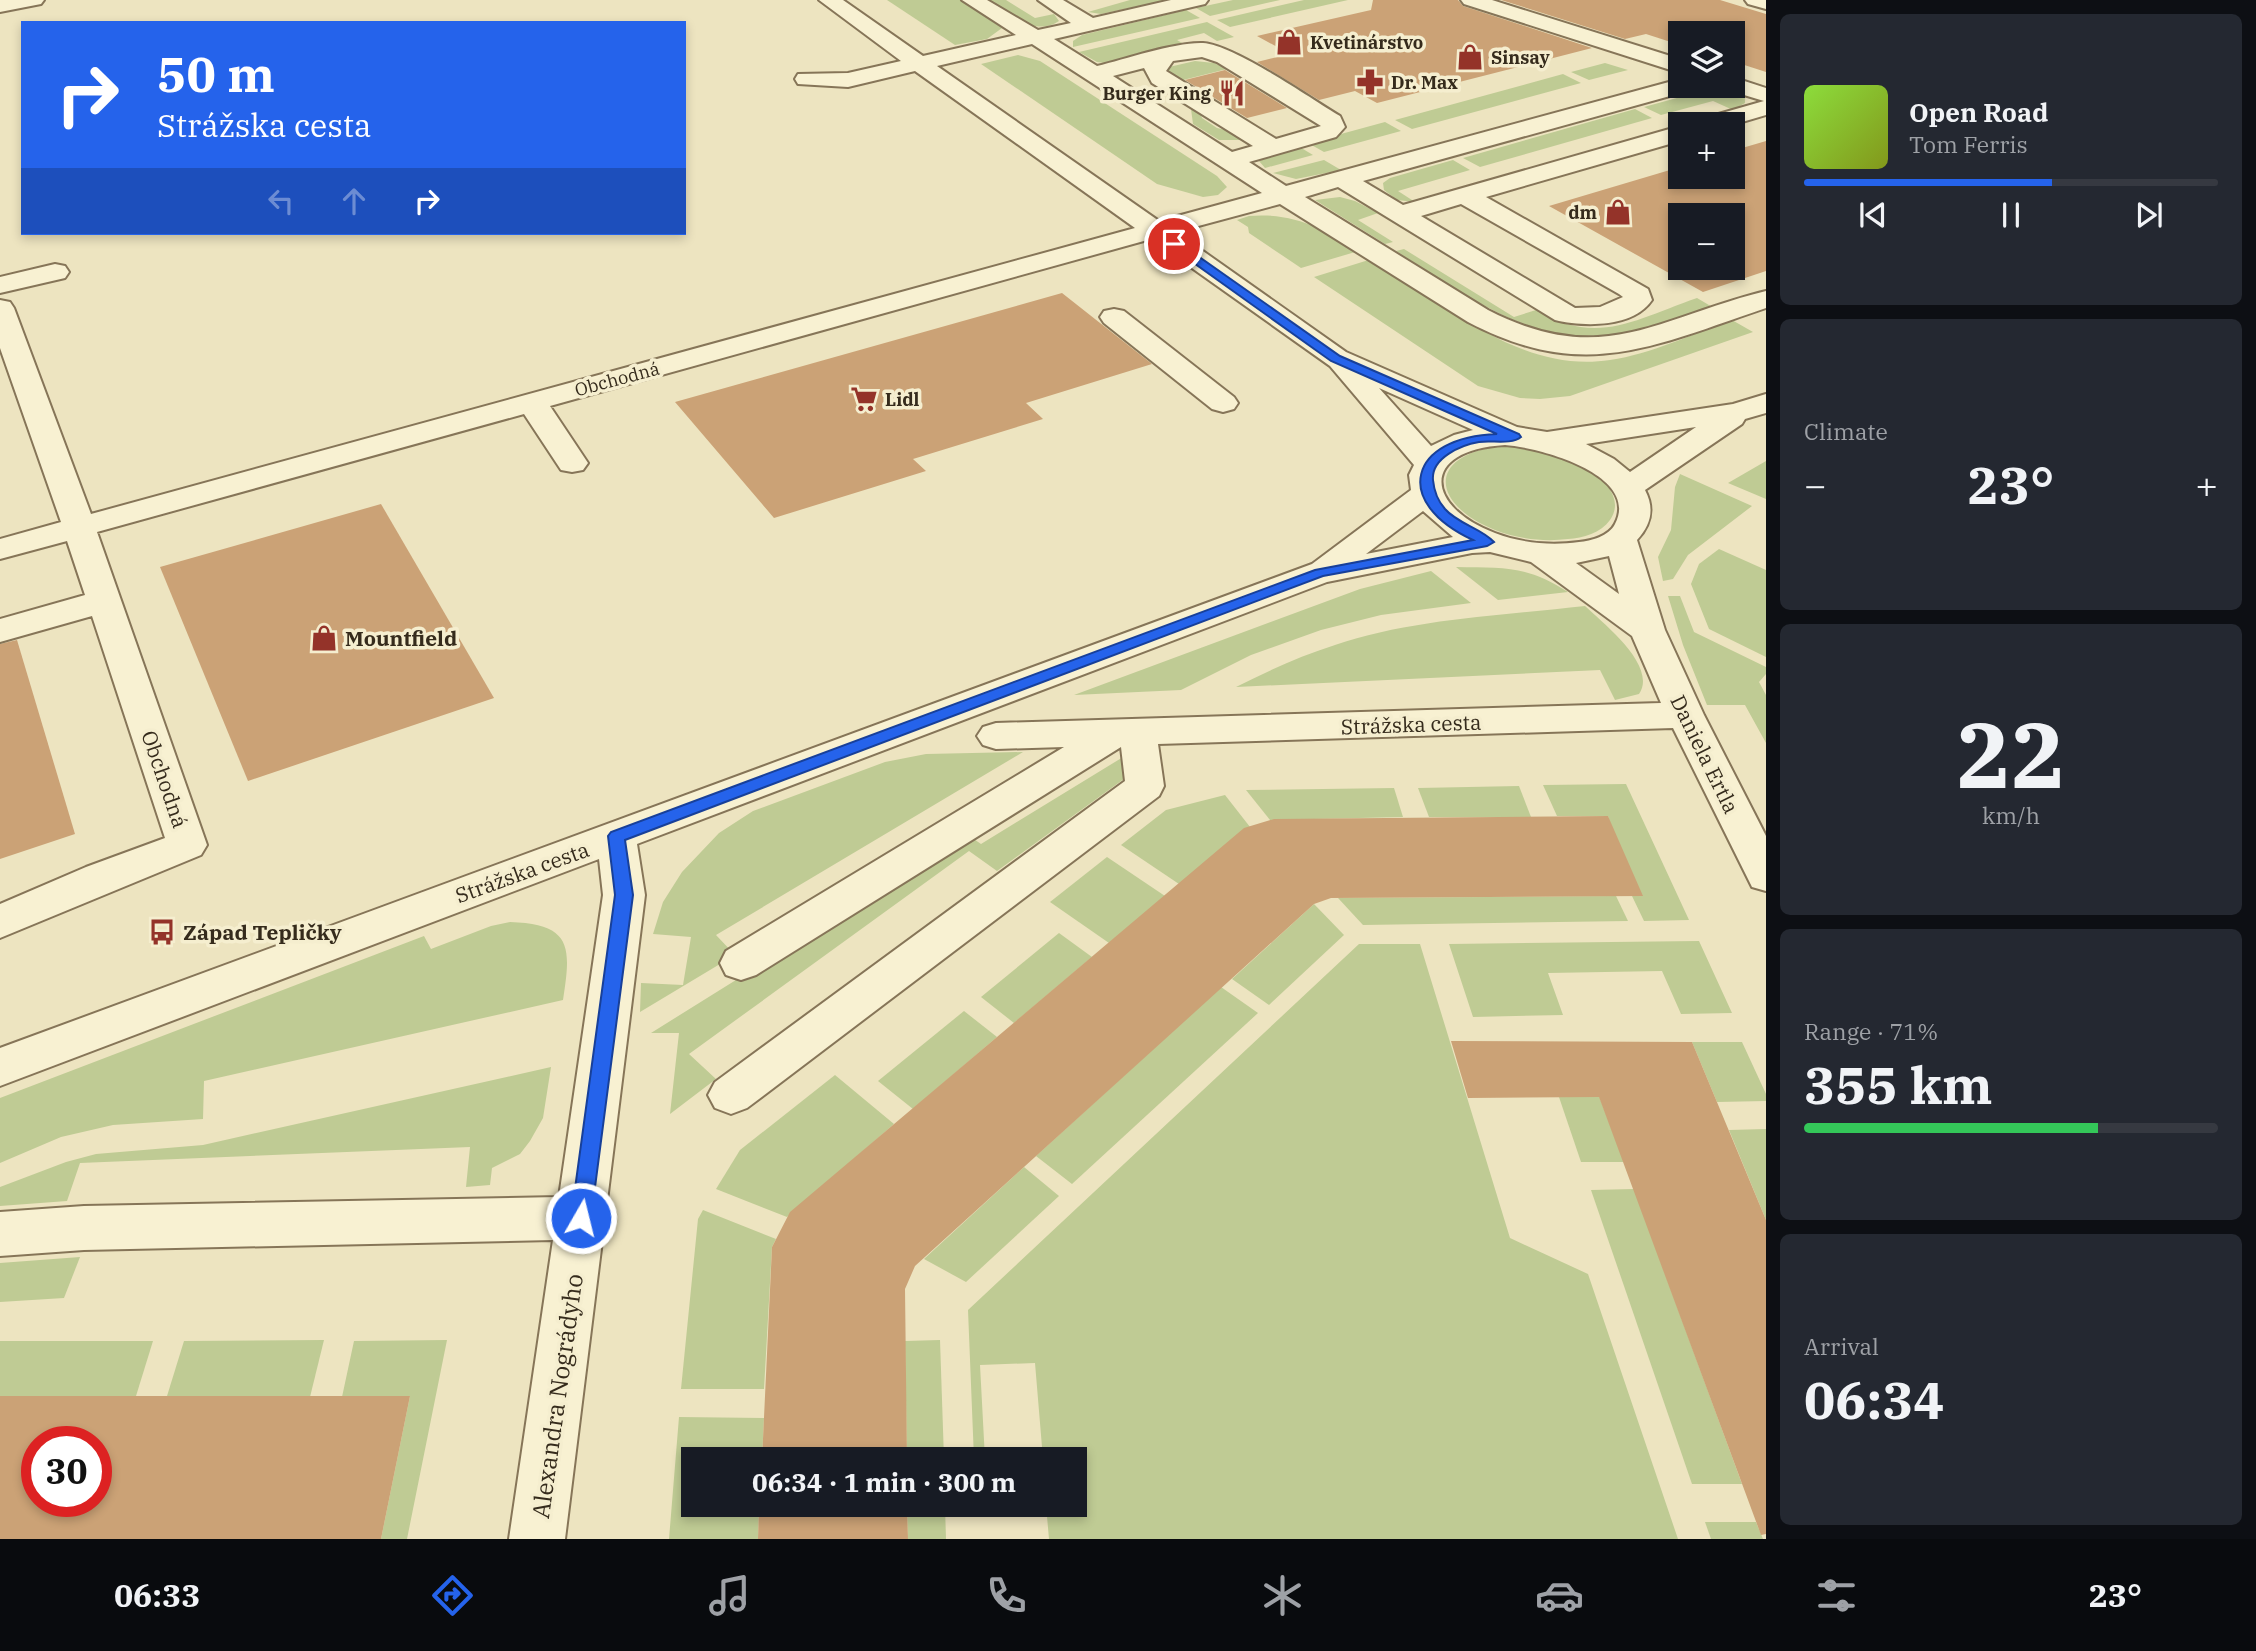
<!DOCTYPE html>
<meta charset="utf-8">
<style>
body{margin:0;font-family:"IBM Plex Serif",serif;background:#242831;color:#f1f3f6;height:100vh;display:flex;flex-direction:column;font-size:26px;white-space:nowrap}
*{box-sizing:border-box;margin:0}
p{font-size:23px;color:#9ea1a6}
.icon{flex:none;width:38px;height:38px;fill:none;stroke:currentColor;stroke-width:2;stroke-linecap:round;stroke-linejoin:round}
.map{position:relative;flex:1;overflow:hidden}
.details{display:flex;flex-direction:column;gap:14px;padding:14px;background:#0d0f14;width:490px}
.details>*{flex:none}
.banner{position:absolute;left:21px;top:21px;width:665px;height:214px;border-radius:0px;box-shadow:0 4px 10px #0003;background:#2563eb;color:#fff;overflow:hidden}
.fabs{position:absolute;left:1668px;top:21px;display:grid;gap:14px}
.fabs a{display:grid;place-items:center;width:77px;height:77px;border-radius:0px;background:#171b24;box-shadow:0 4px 10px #0003;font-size:35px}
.speed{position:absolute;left:21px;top:1426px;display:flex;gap:14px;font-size:35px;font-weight:700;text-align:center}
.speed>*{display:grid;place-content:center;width:91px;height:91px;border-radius:50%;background:#171b24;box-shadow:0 4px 10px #0003;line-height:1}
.speed .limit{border:10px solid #d22;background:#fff;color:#111}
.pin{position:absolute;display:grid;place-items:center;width:60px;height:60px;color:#fff;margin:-30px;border:4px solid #fff;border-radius:50%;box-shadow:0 2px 7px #0007}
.me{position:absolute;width:77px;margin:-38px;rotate:8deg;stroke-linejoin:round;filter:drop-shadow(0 0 5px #0008)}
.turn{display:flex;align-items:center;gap:24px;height:147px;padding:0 21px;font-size:32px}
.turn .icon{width:91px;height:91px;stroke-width:2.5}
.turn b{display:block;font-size:49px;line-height:60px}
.lanes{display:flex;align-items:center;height:66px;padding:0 21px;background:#0003;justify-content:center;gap:35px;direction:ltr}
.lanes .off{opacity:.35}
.big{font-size:52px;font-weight:700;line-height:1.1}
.details .tile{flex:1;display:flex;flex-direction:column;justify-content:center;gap:10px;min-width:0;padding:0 24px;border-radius:10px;background:#242831}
.details .dial{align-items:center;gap:0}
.dial b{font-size:91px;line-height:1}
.song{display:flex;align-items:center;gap:21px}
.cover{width:84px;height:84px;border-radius:10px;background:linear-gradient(135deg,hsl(90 70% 55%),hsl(70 70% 35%))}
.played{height:7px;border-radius:4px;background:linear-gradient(90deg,#2563eb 60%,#363941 60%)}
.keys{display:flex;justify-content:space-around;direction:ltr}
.heat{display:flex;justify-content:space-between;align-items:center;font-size:38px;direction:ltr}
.charge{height:10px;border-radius:5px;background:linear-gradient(90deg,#34c759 71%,#363941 0)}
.trip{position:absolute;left:681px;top:1447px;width:406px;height:70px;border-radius:0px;background:#171b24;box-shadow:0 4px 10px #0003;font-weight:700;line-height:70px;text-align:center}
.dock{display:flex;height:112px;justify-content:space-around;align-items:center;background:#090b0e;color:#9ea1a6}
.dock .icon{width:49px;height:49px}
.dock .on{color:#2563eb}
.dock b{font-size:32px;color:#f1f3f6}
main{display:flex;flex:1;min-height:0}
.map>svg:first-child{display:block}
.green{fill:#bfcb94}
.building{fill:#cba276;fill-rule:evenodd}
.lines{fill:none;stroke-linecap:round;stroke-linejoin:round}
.minor-casing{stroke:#867558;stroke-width:4}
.minor{fill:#f8f1d2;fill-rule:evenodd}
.route{fill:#2563eb;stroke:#184099;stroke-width:2}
.labels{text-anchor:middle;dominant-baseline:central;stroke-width:7;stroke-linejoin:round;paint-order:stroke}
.far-poi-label{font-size:18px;font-weight:bold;fill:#352b1c;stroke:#f5eecf;text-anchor:start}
.far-street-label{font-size:18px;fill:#352b1c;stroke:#f5eecf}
.poi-label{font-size:21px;font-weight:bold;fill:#352b1c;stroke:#f5eecf;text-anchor:start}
.street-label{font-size:21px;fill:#352b1c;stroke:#f5eecf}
.near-street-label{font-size:24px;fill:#352b1c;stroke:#f5eecf}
</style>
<main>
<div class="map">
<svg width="1766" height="1539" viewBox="0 0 1766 1539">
<rect width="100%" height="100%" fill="#ede4c0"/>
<g class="green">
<polygon points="887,0 960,0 1002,28 987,39 955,45"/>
<path d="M 984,0 L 1006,0 L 1035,18 L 1054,14 L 1059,21 C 1035,38 1006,12 984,0 Z"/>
<polygon points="1130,0 1167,0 1101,14 1088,12"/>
<polygon points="1233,0 1280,0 1210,16 1196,8"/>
<polygon points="1304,0 1348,0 1230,27 1217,20"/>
<polygon points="1186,10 1200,18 1073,47 1073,41 1082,35"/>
<polygon points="1207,22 1234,37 1217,41 1204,33 1177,40 1189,47 1112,64 1097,62 1079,52"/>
<polygon points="1018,55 1040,61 1217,176 1227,187 1218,195 1203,197 1157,184 981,64"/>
<polygon points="1195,61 1214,63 1227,69 1175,82 1165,72 1169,67"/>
<polygon points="1605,63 1628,70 1589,80 1571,72"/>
<polygon points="1563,74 1581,83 1412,129 1395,120"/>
<polygon points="1713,88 1730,89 1745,97 1745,103 1733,110 1713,101 1661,115 1644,107"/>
<polygon points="1199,107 1202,118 1217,128 1239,133 1242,140 1219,140 1193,124 1191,109"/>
<polygon points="1635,109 1652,118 1480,167 1463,158"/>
<polygon points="1385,122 1401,131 1324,152 1308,143"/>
<polygon points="1298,146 1313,155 1265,168 1259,161"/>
<polygon points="1324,160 1341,170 1296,179 1273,173"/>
<polygon points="1453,160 1470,170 1398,191 1415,202 1397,200 1384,190 1383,183 1390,178"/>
<polygon points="1340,197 1355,201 1378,213 1358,220 1393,242 1385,244 1315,200"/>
<path d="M 1249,216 C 1294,212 1325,230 1362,250 L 1301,268 L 1249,233 L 1248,227 L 1237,220 Z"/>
<path d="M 1404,249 L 1514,317 L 1536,310 C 1597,347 1636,319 1697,298 L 1714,308 C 1685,317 1656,329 1627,335 C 1540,353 1465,294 1396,251 Z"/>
<path d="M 1375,258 C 1444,304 1520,374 1610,360 C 1651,354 1692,334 1732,320 L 1753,332 L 1570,396 L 1540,399 L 1520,398 L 1478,386 L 1314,277 Z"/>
<path d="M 1500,446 C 1520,446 1545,448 1563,455 C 1585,464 1630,491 1610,520 C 1601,533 1583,538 1568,539 C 1544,542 1518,539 1495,530 C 1432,505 1425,456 1500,446 Z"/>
<polygon points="1766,461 1766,499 1728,483"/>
<polygon points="1680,474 1752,506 1688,555 1673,579 1663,581 1658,557 1671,530 1675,487"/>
<polygon points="1719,549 1766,570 1766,657 1709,629 1691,584 1699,564"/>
<path d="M 1456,567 C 1504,568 1526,565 1568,592 L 1498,600 Z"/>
<polygon points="1431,571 1471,603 1381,615 1321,630 1251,655 1181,690 1074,695 1360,589"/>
<polygon points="1668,596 1680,596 1694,632 1766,667 1766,674 1759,682 1766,695 1766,743 1745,705 1707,705 1683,645"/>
<path d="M 1585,606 C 1604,624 1658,666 1639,694 L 1615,700 L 1600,670 L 1236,687 C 1268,671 1300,656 1335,645 C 1410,619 1506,615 1585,606 Z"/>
<polygon points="1023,752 716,935 735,955 640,1012 641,983 683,985 691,937 653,934 663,902 682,872 719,833 753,811 885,762 926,754"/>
<polygon points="1128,754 1128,776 997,871 969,851 689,1054 716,1079 670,1114 679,1033 651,1033 968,835 981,844"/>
<polygon points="1626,784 1689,920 1644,921 1632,896 1608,816 1557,816 1543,785"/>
<polygon points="1519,786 1531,817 1429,817 1418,788"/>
<polygon points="1394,788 1403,817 1270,820 1246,790"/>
<polygon points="1225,795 1250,827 1179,884 1121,845 1166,810"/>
<polygon points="1107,857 1165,896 1109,943 1050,902"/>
<polygon points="1616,896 1628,921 1363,925 1338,898"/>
<polygon points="1314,904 1344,935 1269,1005 1232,979"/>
<path d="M 510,922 C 573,924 571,948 563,1000 L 204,1081 L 203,1119 L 113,1125 L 61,1137 L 0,1163 L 0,1098 L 424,936 L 431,949 L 491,926 Z"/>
<polygon points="1059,933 1092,957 1014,1023 981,997"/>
<polygon points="1699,941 1732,1013 1681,1014 1662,971 1548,973 1563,1015 1473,1017 1449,944"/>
<polygon points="1359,944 1420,944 1510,1238 1588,1274 1678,1539 1049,1539 1046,1505 1074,1505 1074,1460 1043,1459 1035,1363 980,1365 985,1459 974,1459 968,1310"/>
<polygon points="1221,987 1258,1013 1072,1184 1036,1156"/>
<polygon points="964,1011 997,1037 913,1109 878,1081"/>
<polygon points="1692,1042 1742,1042 1766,1094 1766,1101 1717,1102"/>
<polygon points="1579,1043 1624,1162 1581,1162 1541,1044"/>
<polygon points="551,1067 543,1118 530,1141 520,1154 492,1168 490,1185 466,1187 470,1147 80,1163 67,1201 0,1206 0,1187 66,1162 96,1154 203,1145"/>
<polygon points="835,1075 894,1124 787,1217 716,1189 740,1150"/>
<polygon points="1766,1129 1766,1220 1729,1130"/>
<polygon points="1024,1167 1059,1196 966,1282 924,1259"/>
<polygon points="1634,1189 1742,1484 1692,1484 1591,1190"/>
<polygon points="703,1210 776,1239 772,1247 764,1389 681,1389 698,1219"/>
<polygon points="80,1257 64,1298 0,1302 0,1263"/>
<polygon points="324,1340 310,1397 167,1396 184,1341"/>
<polygon points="447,1340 407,1539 381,1539 410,1396 342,1397 354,1341"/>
<polygon points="940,1340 944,1459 907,1459 905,1341"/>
<polygon points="0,1341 153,1341 136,1396 0,1396"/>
<polygon points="679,1417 764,1418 762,1459 693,1460 693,1505 759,1505 758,1539 669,1539"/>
<polygon points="907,1505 945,1505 946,1539 908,1539"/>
<polygon points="1705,1522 1756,1522 1763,1539 1711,1539"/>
</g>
<g class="building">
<polygon points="1373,0 1458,0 1463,6 1592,48 1377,103 1355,91 1319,100 1257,62 1290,54 1257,36 1371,10"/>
<polygon points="1501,0 1720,0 1766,14 1766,72 1732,61 1732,33 1680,33 1680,45 1646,34 1625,39"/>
<polygon points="1225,70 1287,108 1247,118 1185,80"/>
<path d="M 1766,141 L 1766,271 L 1703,292 L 1549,206 L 1680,167 L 1680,177 L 1732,177 L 1732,151 ZM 1680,215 L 1732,215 L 1732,268 L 1680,268 Z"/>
<polygon points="1062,293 1152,364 1026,403 1043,419 913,459 926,471 774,518 675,402"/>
<polygon points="381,504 494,698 248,781 160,567"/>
<polygon points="17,640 75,834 0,859 0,644"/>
<polygon points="1608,816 1643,896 1331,898 1314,904 915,1266 905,1289 907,1460 762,1460 772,1247 790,1212 1244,828 1274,819"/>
<polygon points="1451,1041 1692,1042 1766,1220 1766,1534 1761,1535 1599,1097 1468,1098"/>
<path d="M 0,1396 L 410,1396 L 381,1539 L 0,1539 ZM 37,1442 L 96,1442 L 96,1502 L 37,1502 Z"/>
<polygon points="759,1505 907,1505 908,1539 758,1539"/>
</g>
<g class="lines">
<g class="minor-casing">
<g id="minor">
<polygon points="0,0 44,0 41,4 0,12"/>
<path d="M 819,0 L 843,0 L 923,56 L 1016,35 L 962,0 L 987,0 L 1038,30 L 1071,23 L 1038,0 L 1063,0 L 1093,18 L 1171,0 L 1208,0 L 1205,4 L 1054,39 L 1097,66 C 1126,59 1175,42 1203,43 C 1234,45 1310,98 1340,116 L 1345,127 L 1336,137 L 1249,162 L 1286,186 L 1680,79 L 1680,86 L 1691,86 L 1688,91 L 1363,181 L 1403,205 L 1680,126 L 1680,141 L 1486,197 L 1648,289 L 1652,300 C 1633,328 1584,327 1555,320 L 1338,187 L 1305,197 L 1488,310 C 1603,369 1656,318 1766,291 L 1766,308 C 1653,346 1584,383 1468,322 L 1280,204 L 1176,232 L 1346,352 L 1517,427 L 1547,432 L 1733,404 L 1766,394 L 1766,413 L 1745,419 L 1742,424 L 1645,490 C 1655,509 1651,525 1637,540 L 1665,630 L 1704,715 L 1766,836 L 1766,891 L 1752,887 L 1673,728 L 1158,744 L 1164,786 L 1159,796 L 747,1108 L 731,1114 L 715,1108 L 708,1095 L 715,1082 L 1125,781 L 1121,747 L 756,975 L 741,980 L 726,975 L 720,963 L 726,951 L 1064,747 L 996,749 L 983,745 L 977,736 L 983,727 L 996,723 L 1661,703 L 1632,636 L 1531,562 L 1490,552 L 1472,553 L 1327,582 L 637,844 L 645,895 L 565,1539 L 509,1539 L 553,1240 L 84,1250 L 0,1256 L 0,1212 L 84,1206 L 559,1197 L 603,895 L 599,859 L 0,1086 L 0,1048 L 1312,564 L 1411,490 L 1409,475 L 1414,465 L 1330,366 L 1151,239 L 550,406 L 588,463 L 583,470 L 572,472 L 561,470 L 524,414 L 97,532 L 207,845 L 201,855 L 0,938 L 0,904 L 86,867 L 165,838 L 92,616 L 0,642 L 0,619 L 85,595 L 67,541 L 0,559 L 0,539 L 61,522 L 0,348 L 0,300 L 10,302 L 14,308 L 91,514 L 1135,228 L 915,71 L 848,87 L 798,84 L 795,79 L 798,74 L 848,73 L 901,61 ZM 1032,44 L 1052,57 L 1262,193 L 1159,221 L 937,66 ZM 1202,57 L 1217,62 L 1321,126 L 1276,139 L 1166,71 L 1173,61 ZM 1144,68 L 1152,83 L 1253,146 L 1232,152 L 1113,76 ZM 1461,204 L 1619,294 L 1623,297 L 1600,307 L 1575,308 L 1421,216 ZM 1379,388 L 1473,430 L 1454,435 L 1431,446 ZM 1696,427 L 1630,472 L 1614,459 L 1586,444 ZM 1505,445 C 1537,447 1641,474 1615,524 C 1609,536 1591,541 1579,542 C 1551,546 1521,543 1495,533 C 1424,506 1420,450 1505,445 ZM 1423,511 L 1453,537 L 1366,554 ZM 1609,556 L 1619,594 L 1576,563 Z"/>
<polygon points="1461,0 1492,0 1680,59 1680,73 1464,4"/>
<polygon points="1745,0 1766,0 1766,9 1748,4"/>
<polygon points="1732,77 1766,88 1766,115 1732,125 1697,124 1701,119 1764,101 1724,89 1722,86 1732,86"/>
<polygon points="55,264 65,266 69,272 65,278 0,293 0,277"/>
<polygon points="1114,309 1124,311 1234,397 1238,403 1234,409 1223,412 1212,409 1104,323 1100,317 1104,311"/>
</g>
</g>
<use href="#minor" class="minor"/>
</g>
<path class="route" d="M 1170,242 L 1178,242 L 1340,356 L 1519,434 L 1521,437 C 1511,445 1492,440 1479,442 C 1461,445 1431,458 1433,480 C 1434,491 1437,500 1445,509 C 1458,524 1481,528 1494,542 L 1487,546 L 1323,576 L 625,840 L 633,895 L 591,1218 L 588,1224 L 581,1227 L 574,1224 L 571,1218 L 615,895 L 608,836 L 611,832 L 1315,570 L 1473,540 C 1391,502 1409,437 1497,434 L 1331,361 L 1170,246 Z"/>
<defs>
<g id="shop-bare" transform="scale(2.1)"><path d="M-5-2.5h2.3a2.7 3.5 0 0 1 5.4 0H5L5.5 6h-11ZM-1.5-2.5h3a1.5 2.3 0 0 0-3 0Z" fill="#943329" stroke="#f5eecf" stroke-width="2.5" paint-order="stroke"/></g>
<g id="pharmacy-bare" transform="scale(2.1)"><path d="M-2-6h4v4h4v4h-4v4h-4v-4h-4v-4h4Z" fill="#943329" stroke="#f5eecf" stroke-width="2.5" paint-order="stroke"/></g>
<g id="restaurant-bare" transform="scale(2.1)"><path d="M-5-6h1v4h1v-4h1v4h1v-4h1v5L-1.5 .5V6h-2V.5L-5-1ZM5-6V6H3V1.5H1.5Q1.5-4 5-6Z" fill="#943329" stroke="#f5eecf" stroke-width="2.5" paint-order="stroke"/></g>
<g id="supermarket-bare" transform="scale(2.1)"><path d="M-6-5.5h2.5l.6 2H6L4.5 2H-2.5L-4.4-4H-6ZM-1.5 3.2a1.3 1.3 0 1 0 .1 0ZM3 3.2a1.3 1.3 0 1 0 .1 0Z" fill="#943329" stroke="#f5eecf" stroke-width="2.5" paint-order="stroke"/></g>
<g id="bus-bare" transform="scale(2.1)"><path d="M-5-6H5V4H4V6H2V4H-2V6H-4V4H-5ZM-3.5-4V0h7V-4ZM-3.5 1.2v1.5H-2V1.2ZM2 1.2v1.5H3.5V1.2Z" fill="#943329" stroke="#f5eecf" stroke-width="2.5" paint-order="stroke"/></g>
</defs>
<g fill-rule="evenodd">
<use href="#shop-bare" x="1289" y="42"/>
<use href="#shop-bare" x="1470" y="57"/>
<use href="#pharmacy-bare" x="1370" y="82"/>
<use href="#restaurant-bare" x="1232" y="93"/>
<use href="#shop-bare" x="1618" y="212"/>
<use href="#supermarket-bare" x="864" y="399"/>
<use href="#shop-bare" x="324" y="638"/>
<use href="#bus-bare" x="162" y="932"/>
</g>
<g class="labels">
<g class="far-poi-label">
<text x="1310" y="42">Kvetinárstvo</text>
<text x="1491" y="57">Sinsay</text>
<text x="1391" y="82">Dr. Max</text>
<text x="1211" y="93" text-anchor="end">Burger King</text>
<text x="1597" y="212" text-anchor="end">dm</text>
<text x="885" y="399">Lidl</text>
</g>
<g class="far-street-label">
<text transform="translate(617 379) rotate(-15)">Obchodná</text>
</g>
<g class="poi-label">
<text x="345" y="638">Mountfield</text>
<text x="183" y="932">Západ Tepličky</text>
</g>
<g class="street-label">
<text transform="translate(1411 724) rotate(-2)">Strážska cesta</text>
<text transform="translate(1705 754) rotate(64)">Daniela Ertla</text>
<text transform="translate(165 779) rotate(71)">Obchodná</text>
<text transform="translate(522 872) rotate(-20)">Strážska cesta</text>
</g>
<g class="near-street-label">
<text transform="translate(557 1396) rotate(-82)">Alexandra Nográdyho</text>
</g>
</g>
</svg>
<div class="fabs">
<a><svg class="icon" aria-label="layers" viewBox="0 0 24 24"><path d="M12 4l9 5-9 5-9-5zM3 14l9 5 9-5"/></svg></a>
<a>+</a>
<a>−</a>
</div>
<div class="speed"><div class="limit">30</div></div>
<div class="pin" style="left:1174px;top:244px;background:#d93025"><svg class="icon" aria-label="arrive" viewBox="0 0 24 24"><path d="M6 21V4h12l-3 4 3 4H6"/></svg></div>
<svg class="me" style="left:581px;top:1218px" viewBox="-20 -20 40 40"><circle r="17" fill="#2563eb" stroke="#fff" stroke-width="3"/><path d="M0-11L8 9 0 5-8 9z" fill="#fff"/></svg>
<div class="trip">06:34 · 1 min · 300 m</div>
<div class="banner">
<div class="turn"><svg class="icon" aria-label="right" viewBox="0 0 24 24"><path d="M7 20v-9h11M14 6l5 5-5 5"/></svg><div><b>50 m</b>Strážska cesta</div></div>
<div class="lanes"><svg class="icon off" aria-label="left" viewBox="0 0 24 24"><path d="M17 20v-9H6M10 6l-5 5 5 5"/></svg><svg class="icon off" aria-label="ahead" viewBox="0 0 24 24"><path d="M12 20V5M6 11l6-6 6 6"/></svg><svg class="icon" aria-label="right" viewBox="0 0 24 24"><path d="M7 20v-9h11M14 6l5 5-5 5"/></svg></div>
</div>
</div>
<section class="details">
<div class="tile">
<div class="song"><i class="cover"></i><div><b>Open Road</b><p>Tom Ferris</p></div></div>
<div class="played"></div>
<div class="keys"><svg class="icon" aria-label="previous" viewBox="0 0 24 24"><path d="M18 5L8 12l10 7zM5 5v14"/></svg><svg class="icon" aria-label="pause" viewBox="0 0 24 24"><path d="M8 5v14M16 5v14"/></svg><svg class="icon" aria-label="next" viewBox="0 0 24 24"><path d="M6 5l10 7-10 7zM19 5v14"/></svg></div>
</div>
<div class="tile"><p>Climate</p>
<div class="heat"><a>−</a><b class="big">23°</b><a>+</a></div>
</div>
<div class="tile dial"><b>22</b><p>km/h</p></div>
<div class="tile"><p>Range · 71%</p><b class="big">355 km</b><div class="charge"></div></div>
<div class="tile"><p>Arrival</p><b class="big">06:34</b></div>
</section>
</main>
<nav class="dock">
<b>06:33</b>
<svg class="icon on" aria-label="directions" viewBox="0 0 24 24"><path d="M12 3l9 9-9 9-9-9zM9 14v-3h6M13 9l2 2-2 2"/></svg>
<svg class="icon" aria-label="music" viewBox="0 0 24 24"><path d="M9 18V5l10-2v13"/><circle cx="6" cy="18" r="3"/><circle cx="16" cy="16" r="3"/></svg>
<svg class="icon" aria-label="phone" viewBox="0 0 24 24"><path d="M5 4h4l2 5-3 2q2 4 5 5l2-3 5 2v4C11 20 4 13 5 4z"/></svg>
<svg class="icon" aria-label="climate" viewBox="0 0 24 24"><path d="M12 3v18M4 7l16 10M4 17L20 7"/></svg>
<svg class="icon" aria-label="car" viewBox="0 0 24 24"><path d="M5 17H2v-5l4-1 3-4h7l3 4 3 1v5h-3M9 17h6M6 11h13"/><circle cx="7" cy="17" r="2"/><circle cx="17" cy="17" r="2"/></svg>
<svg class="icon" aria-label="filters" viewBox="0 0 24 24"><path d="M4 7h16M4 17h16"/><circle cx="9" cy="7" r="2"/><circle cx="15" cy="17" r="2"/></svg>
<b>23°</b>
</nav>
